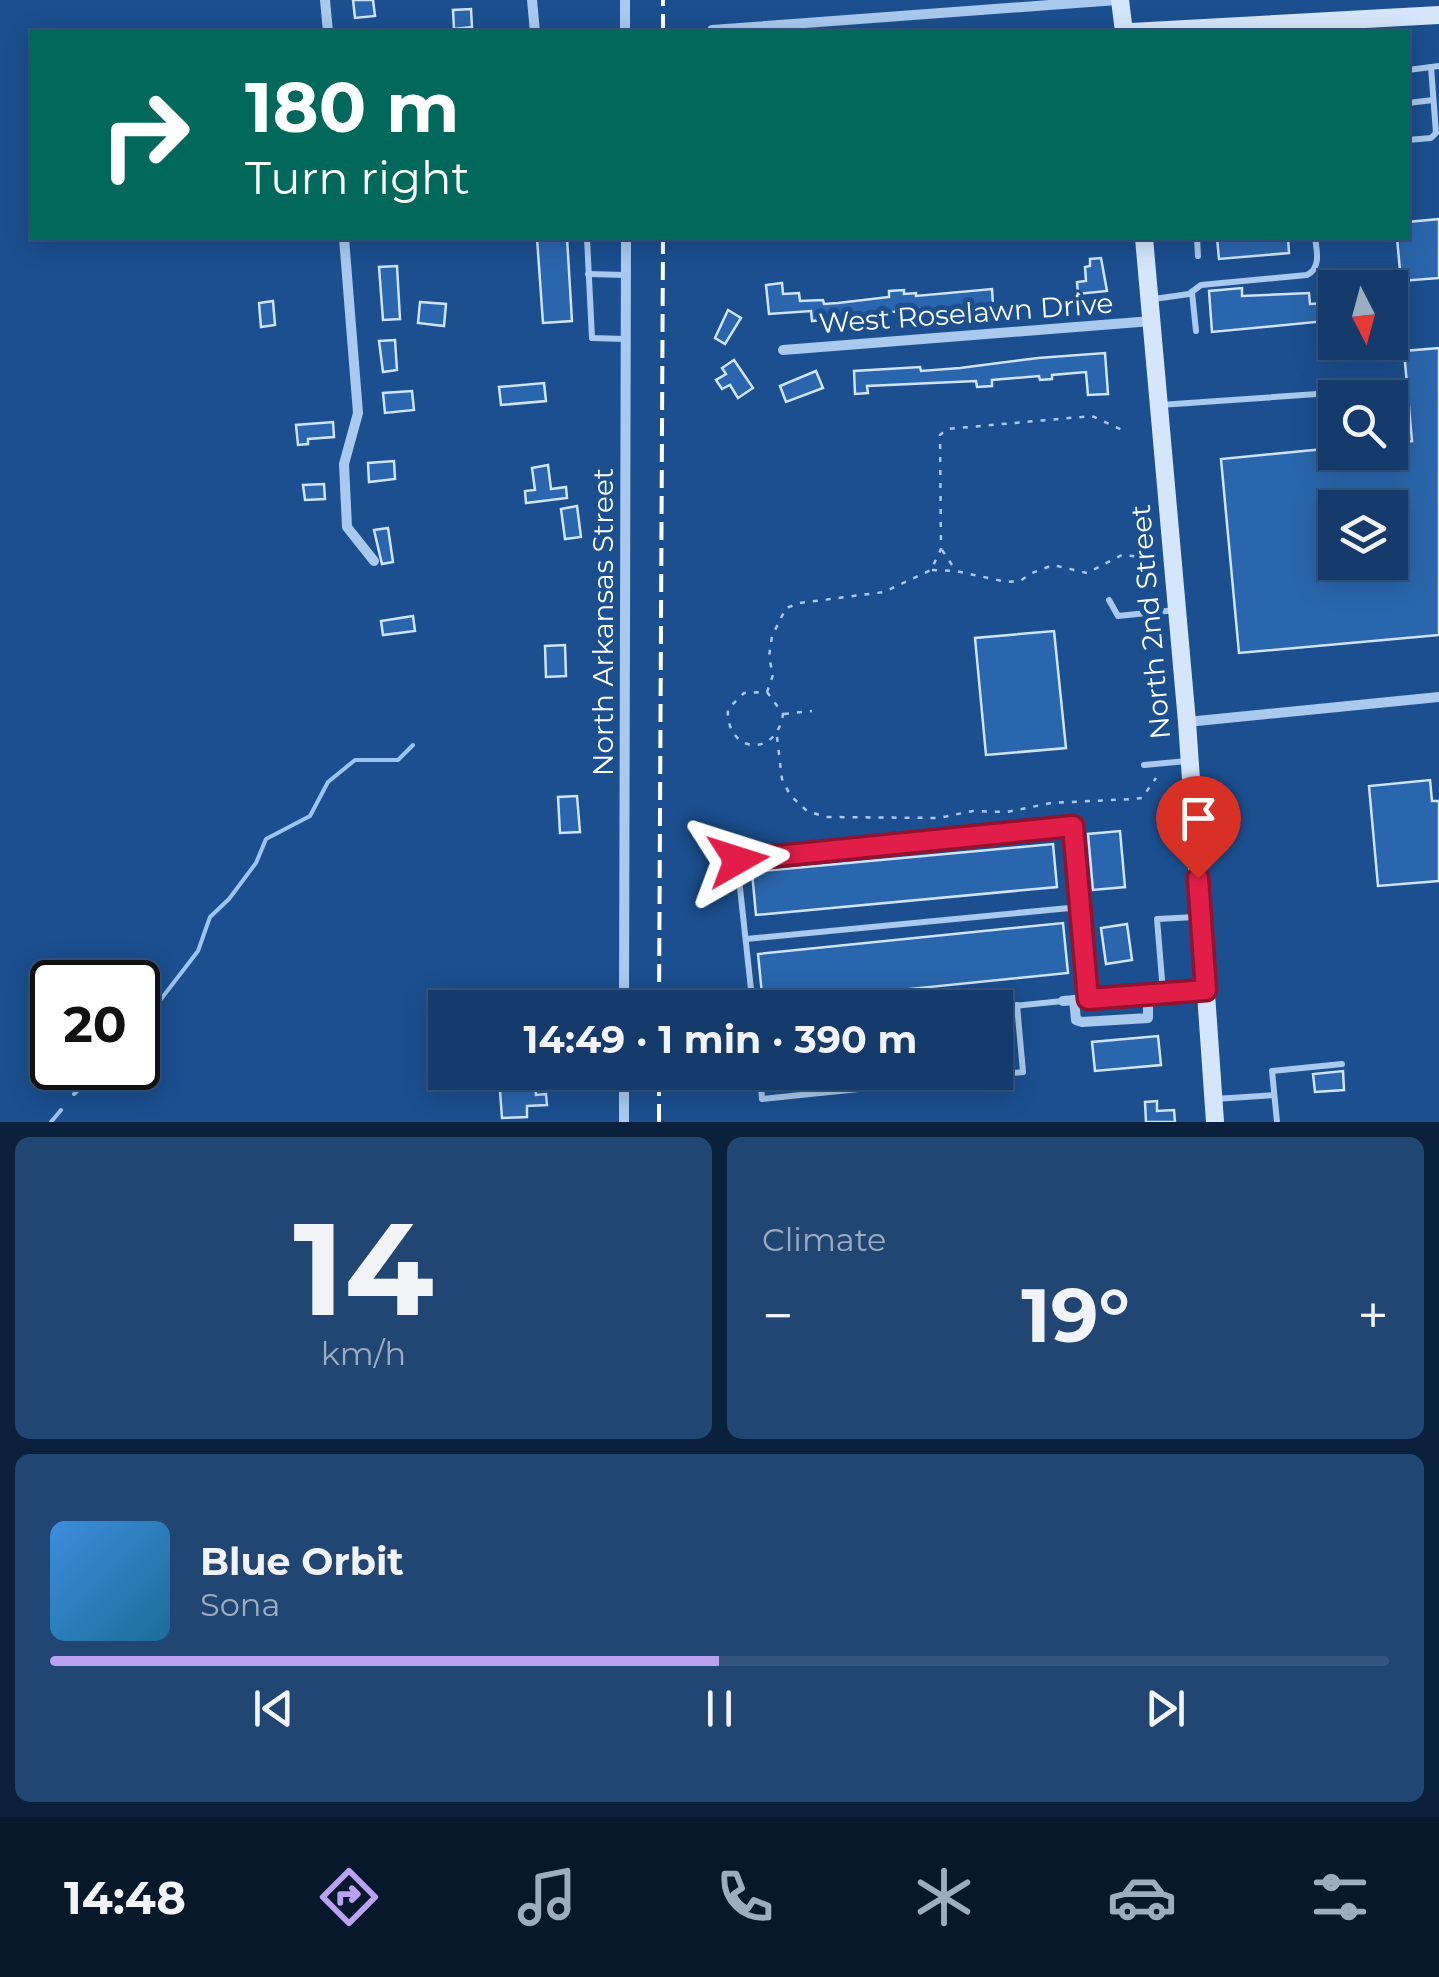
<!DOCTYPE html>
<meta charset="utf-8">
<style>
body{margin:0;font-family:Montserrat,sans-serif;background:#214673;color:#f1f3f6;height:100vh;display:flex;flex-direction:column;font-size:38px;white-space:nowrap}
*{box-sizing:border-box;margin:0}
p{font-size:32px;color:#9dadc1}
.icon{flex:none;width:55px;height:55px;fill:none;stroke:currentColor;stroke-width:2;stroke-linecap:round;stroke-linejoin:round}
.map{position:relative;height:1122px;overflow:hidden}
.side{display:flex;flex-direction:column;gap:15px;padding:15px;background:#0b203b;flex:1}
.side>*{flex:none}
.hud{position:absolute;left:30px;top:30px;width:1380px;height:210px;border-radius:0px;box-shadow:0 5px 25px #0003,0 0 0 2px #33557e;background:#00695c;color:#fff;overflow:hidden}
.needle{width:65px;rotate:174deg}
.tools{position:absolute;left:1318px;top:270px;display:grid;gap:20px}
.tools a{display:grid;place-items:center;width:90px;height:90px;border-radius:0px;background:#143b6b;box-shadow:0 5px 25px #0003,0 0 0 2px #33557e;font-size:50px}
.speed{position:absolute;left:30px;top:960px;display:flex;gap:20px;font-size:50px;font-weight:700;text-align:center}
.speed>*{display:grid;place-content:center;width:130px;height:130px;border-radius:50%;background:#143b6b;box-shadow:0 5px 25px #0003,0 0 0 2px #33557e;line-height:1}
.speed .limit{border:5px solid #111;border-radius:15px;background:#fff;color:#111}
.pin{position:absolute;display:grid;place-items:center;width:85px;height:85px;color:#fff;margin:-102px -42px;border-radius:50% 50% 50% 0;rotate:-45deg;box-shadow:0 0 10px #0007}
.pin .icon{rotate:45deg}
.me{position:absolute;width:110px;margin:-55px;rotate:84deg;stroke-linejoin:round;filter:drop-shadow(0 0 8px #0008)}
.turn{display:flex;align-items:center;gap:35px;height:210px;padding:0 50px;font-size:45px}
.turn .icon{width:130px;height:130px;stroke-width:2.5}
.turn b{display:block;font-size:70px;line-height:85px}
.big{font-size:75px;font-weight:700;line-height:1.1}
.side .widget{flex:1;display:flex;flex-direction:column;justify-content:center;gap:15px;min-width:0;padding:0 35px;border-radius:15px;background:#214673}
.side .dial{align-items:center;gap:0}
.dial b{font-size:130px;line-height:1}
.song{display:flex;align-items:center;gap:30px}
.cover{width:120px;height:120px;border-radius:15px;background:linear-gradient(135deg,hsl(210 70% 55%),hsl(200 70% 35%))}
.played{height:10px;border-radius:5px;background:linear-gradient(90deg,#bca0f2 50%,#33557e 50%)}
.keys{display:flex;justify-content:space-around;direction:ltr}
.heat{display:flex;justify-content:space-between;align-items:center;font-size:55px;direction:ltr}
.side .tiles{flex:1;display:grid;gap:15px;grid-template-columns:1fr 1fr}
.widget:last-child{grid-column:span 2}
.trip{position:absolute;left:428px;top:990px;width:585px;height:100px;border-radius:0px;background:#143b6b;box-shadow:0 5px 25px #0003,0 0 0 2px #33557e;font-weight:700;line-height:100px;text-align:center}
.tabs{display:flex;height:160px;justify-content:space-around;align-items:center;background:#08182b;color:#9dadc1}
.tabs .icon{width:70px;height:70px}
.tabs .current{color:#bca0f2}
.tabs b{font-size:45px;color:#f1f3f6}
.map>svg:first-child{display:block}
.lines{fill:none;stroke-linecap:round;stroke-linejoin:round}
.stream{stroke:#9cc4f0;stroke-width:4}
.building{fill:#2a66ad;stroke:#cfe3fa;stroke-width:2.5;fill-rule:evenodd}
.path{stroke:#a9c9ee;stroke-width:2.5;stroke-dasharray:5 8;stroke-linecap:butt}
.lane{stroke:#a9c9ee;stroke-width:6}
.street{stroke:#a9c9ee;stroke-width:10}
.secondary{stroke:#d6e6fa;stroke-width:18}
.rail{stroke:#fff;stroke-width:4;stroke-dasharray:18 8;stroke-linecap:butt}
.route-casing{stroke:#92132f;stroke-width:25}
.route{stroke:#e11d48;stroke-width:18}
.labels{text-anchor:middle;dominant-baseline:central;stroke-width:10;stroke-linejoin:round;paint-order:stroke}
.street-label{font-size:28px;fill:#fff;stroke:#1b4f8f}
</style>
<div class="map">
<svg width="1439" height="1122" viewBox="0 0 1439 1122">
<rect width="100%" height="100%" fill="#1b4f8f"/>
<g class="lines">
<g class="stream">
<polyline points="138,1029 198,951 210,917 229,899 256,863 266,839 310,816 328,782 355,760 398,760 413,745"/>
<polyline points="74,1094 101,1068"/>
<polyline points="51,1122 61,1110"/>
</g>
</g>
<g class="building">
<polygon points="353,0 373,0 375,16 355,18"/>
<polygon points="471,9 472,27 454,29 453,10"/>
<polygon points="1439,219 1439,278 1401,281 1397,238 1408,238 1408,222"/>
<polygon points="537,238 567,238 572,321 543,323"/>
<polygon points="1217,238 1288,238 1289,253 1219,259"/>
<polygon points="1101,258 1107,291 1078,294 1077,282 1086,281 1085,267 1090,266 1090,259"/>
<polygon points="397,266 400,319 383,320 379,267"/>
<polygon points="782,283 783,294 799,293 800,301 823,300 824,304 838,303 889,297 889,291 904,290 904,294 916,293 916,296 992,289 993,305 928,311 927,308 812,321 811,311 769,314 766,285"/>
<polygon points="1242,288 1242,296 1309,293 1310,304 1324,303 1326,321 1212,332 1209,291"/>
<polygon points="273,301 275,325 261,327 259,303"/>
<polygon points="420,302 446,304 444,326 418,323"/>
<polygon points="728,310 741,318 725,344 715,338"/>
<polygon points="395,340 397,370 383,372 379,341"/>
<path d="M 1439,348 L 1439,635 L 1239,653 L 1221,459 L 1335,448 L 1335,452 L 1390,452 L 1390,443 L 1412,441 L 1404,351 ZM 1335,508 L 1390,508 L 1390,562 L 1335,562 Z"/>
<polygon points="1105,353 1108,394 1088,395 1086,372 1052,375 1052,379 1040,380 1039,376 992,380 992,386 977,387 976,381 867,386 868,393 855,394 854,371 920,367 921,371 960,368 1038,358"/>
<polygon points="734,360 753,388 738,398 730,385 722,389 716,380 726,374 722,368"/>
<polygon points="816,371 823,388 786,402 780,386"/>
<polygon points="544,383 546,401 501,405 499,387"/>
<polygon points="412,391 414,410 385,413 383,393"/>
<polygon points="333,422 334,437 308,439 308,444 298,445 296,425"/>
<polygon points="394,461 395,479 369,482 368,463"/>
<polygon points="548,465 551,489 566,487 567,498 526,503 525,491 535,490 532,468"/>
<polygon points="324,484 325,499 305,500 303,485"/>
<polygon points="577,506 581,537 565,539 561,509"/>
<polygon points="388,528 393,562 382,564 374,530"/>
<polygon points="413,616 415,631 383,635 381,621"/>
<polygon points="1054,631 1066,748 986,755 975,638"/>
<polygon points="565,645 566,676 546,677 545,646"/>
<polygon points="1430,780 1432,801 1439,801 1439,881 1378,886 1369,786"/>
<polygon points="577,796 580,832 560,833 558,797"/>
<polygon points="1120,831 1125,887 1093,890 1088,834"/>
<polygon points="1053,844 1057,887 756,915 752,872"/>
<polygon points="1063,923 1068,973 763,1004 758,954"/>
<polygon points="1127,924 1132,960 1106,964 1101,928"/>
<polygon points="995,1027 1002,1027 1006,1063 995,1064"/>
<polygon points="1158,1036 1161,1065 1095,1071 1092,1042"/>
<polygon points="1343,1071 1344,1090 1315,1092 1313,1074"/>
<polygon points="775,1072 847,1072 847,1079 777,1087"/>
<polygon points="535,1075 536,1095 546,1094 547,1105 527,1106 527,1117 502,1118 499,1077"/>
<polygon points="1157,1101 1157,1111 1174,1110 1175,1122 1146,1122 1145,1102"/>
</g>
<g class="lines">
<g class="path">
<polyline points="942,550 954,568"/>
<polyline points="932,570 956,571 1007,582 1020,581 1032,573 1053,565 1087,573 1122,555 1144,557"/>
<path d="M 767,692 L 783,714 C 776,760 725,752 728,709 L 744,693 L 767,692 L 773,675 L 769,657 L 772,636 L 786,608 L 800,603 L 884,592 L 931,570 L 941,549 L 940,435 L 947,429 L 1092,416 L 1122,430"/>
<polyline points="784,714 812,711"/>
<polyline points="777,737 782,779 790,795 807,811 826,817 938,818 973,811 1007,812 1051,803 1132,799 1142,798 1156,778"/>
</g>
<g class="lane">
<polyline points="1408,70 1439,66"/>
<polyline points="1408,103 1433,100"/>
<polyline points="1408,140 1431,138 1436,133 1431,67"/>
<polyline points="587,238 592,338 625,339"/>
<polyline points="1197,238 1198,256"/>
<polyline points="588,274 626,275"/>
<polyline points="1192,292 1196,331"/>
<path d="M 1154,299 L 1189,294 L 1201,285 L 1307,275 C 1321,268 1317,251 1315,238"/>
<polyline points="1160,405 1375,390"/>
<polyline points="1109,600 1118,616 1176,610"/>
<polyline points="1144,765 1187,761"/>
<polyline points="746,939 1080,907"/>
<polyline points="1163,992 1157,919 1196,917"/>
<polyline points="753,1008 737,860 1073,826 1087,998"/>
<polyline points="994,1008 1063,1001"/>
<polyline points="760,1072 762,1099 1023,1072 1017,1005"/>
<polyline points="1215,1099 1274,1095"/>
<polyline points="1277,1122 1272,1071 1342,1064"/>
</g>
<g class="street">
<polyline points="325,0 328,32"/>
<polyline points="532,0 535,32"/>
<polyline points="625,0 625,32"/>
<polyline points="712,30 1117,0"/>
<polyline points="344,238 358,413 344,464 347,527 374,561"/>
<polyline points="783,350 1152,321"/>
<polyline points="1187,722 1439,697"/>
<polyline points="1074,1000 1076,1020 1082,1022 1148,1018 1148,994"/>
<polyline points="1063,1001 1206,990"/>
<polyline points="624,1008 626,238"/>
<polyline points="624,1122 624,1072"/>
</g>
<g class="secondary">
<polyline points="1120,0 1124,32"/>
<polyline points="1131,32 1439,15"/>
<polyline points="1144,238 1187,722 1215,1122"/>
</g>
<g class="rail">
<polyline points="663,32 663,0"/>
<polyline points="659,1008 663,238"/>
<polyline points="659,1122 659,1072"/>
</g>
</g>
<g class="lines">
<g class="route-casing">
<polyline id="route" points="738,860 1073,826 1088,999 1206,990 1198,878"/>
</g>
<use href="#route" class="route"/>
</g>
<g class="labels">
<g class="street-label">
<text transform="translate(966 313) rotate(-4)">West Roselawn Drive</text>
<text transform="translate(603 622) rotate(-90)">North Arkansas Street</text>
<text transform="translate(1150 622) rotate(-95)">North 2nd Street</text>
</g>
</g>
</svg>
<div class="tools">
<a><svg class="needle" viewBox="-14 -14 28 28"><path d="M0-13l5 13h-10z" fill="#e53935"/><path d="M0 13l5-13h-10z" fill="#9dadc1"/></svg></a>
<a><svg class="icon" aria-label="search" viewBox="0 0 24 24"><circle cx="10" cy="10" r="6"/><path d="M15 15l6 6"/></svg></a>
<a><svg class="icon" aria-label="layers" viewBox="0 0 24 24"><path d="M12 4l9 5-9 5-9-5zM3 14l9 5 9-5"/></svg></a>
</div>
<div class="speed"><div class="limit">20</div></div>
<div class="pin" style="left:1198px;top:878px;background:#d93025"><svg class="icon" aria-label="arrive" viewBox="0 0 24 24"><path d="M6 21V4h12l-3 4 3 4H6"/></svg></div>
<svg class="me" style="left:738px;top:860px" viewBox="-20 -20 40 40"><path d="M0-17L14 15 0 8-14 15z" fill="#e11d48" stroke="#fff" stroke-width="4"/></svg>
<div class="trip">14:49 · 1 min · 390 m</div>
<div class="hud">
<div class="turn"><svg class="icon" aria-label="right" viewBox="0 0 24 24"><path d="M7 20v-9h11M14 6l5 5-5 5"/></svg><div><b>180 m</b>Turn right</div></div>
</div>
</div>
<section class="side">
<div class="tiles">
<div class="widget dial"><b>14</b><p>km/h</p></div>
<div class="widget"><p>Climate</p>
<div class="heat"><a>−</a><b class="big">19°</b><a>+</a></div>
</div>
<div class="widget">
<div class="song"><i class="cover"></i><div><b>Blue Orbit</b><p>Sona</p></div></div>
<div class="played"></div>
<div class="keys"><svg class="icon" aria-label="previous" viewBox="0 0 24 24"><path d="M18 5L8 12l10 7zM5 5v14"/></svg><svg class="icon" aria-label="pause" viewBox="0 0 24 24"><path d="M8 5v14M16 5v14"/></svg><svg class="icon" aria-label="next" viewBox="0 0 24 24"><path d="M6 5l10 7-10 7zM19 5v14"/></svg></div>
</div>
</div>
</section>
<nav class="tabs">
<b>14:48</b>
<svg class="icon current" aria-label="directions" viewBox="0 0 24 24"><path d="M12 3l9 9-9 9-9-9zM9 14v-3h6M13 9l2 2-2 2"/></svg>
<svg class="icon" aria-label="music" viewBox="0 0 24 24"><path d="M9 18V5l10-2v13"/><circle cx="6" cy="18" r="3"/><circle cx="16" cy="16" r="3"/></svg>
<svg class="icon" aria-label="phone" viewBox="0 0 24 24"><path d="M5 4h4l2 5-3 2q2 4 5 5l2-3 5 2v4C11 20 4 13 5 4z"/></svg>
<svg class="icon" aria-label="climate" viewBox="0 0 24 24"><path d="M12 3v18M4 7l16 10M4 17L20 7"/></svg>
<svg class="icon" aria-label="car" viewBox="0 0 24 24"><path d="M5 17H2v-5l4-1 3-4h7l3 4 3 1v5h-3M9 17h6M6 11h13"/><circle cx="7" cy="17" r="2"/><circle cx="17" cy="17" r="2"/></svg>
<svg class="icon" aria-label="filters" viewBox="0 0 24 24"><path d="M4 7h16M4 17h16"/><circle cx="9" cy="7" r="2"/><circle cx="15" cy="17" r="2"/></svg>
</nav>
